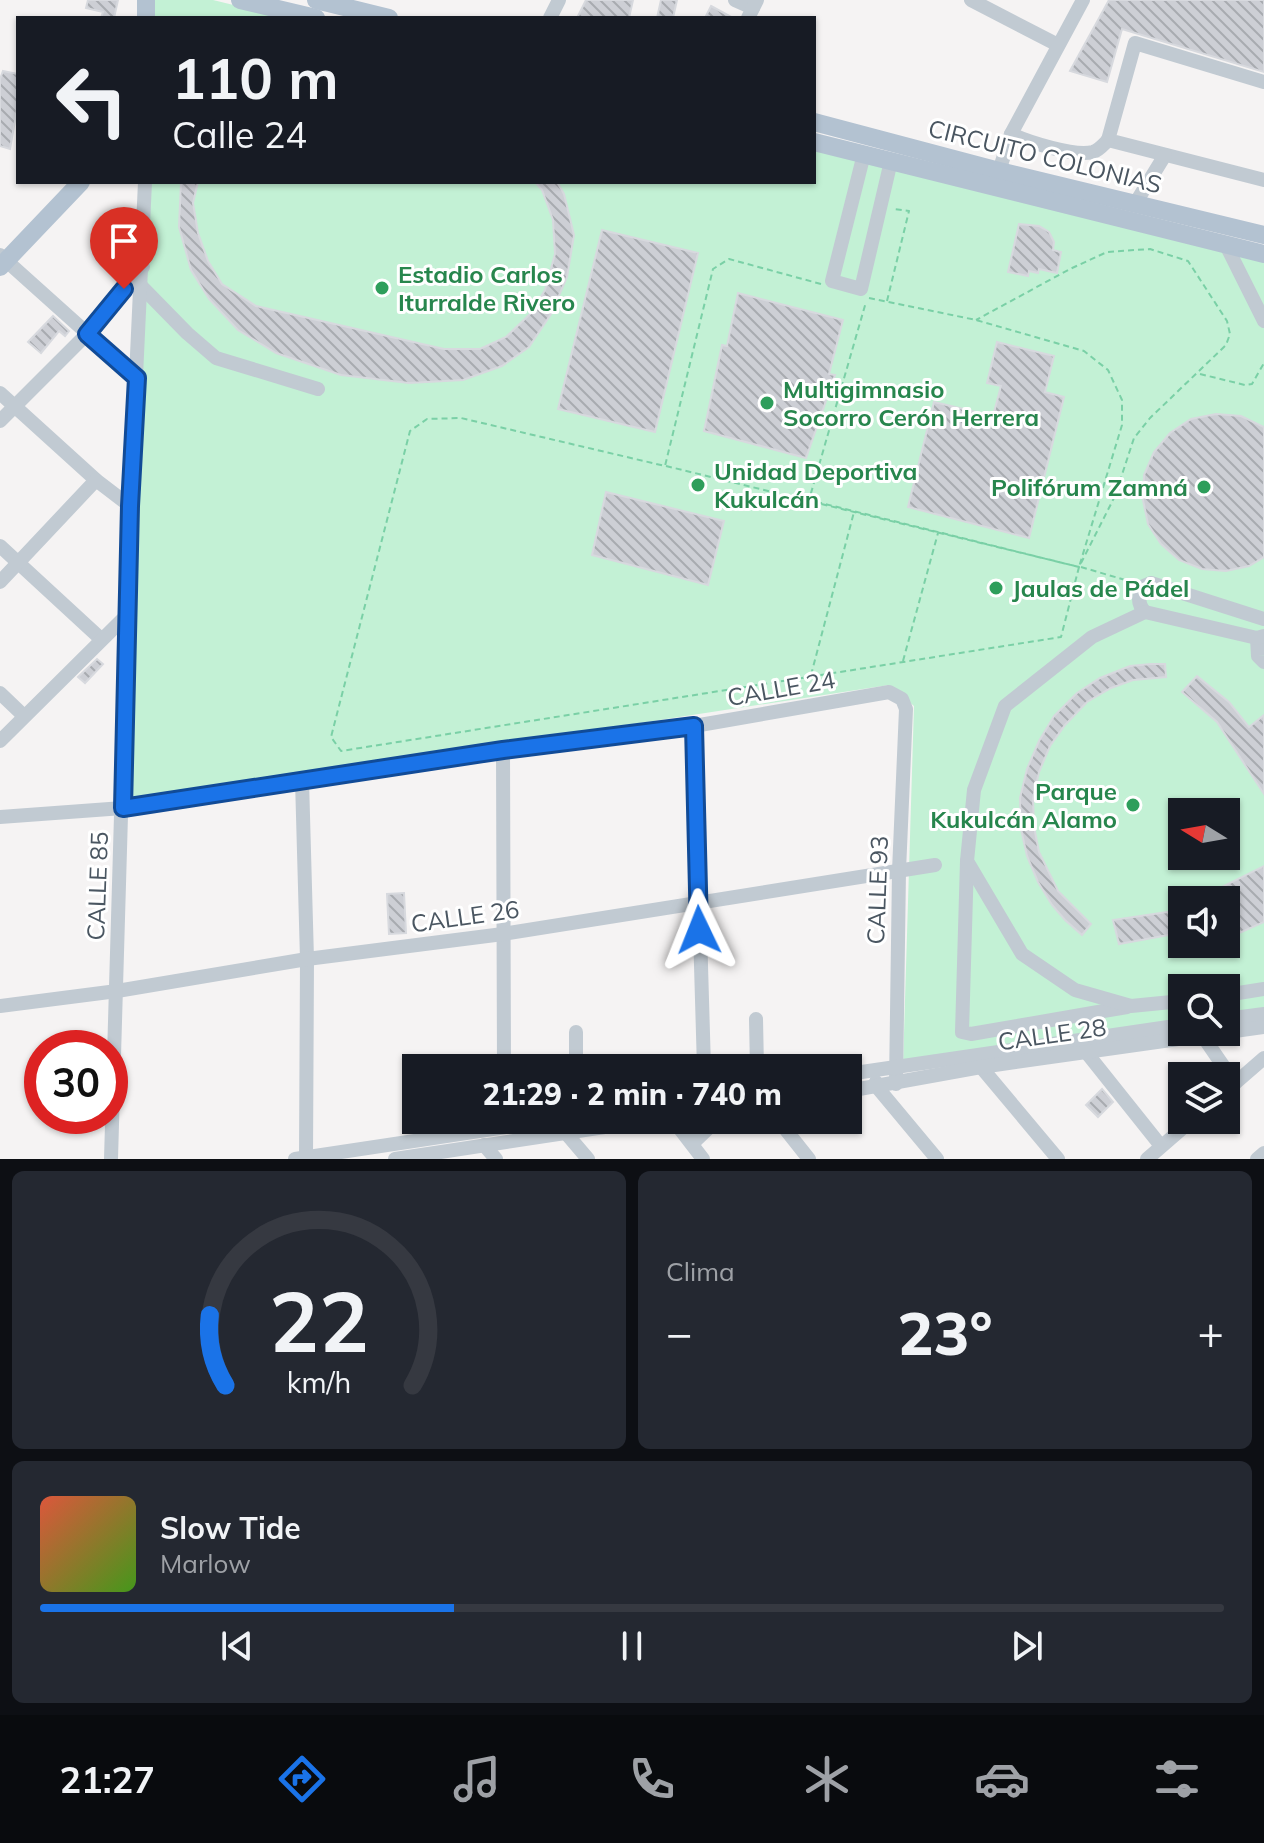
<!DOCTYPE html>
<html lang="es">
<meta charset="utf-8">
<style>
body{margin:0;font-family:Mulish,sans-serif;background:#242831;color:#f1f3f6;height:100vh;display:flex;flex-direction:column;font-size:30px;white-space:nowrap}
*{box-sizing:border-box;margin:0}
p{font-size:26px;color:#9ea1a6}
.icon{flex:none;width:44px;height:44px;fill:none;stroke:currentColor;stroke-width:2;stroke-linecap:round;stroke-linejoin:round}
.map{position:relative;height:1159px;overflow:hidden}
.drawer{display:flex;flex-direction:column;gap:12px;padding:12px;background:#0d0f14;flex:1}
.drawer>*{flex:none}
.top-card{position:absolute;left:16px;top:16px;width:800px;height:168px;border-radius:0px;box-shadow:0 2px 6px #0004;background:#171b24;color:#f1f3f6;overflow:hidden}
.needle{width:52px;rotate:281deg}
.fabs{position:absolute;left:1168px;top:798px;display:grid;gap:16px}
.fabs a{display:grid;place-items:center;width:72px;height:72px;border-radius:0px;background:#171b24;box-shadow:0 2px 6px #0004;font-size:40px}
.speed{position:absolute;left:24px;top:1030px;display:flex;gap:16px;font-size:40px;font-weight:700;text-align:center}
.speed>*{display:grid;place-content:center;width:104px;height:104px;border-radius:50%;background:#171b24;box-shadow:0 2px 6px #0004;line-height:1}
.speed .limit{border:12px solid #d22;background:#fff;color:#111}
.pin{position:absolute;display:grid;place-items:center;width:68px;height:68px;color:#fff;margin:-82px -34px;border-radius:50% 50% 50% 0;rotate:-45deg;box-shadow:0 0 8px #0007}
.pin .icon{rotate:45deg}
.me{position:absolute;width:88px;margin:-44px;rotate:358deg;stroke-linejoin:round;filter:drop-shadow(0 0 6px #0008)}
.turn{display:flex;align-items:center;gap:28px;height:168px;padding:0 24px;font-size:36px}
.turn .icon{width:104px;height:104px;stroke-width:2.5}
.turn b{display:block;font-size:56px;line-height:68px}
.big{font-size:60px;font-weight:800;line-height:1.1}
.drawer .tile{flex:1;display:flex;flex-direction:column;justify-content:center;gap:12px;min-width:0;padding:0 28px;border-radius:12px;background:#242831}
.drawer .dial{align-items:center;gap:0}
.dial svg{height:208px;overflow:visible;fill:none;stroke:#363941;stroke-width:7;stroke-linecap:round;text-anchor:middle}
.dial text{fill:#f1f3f6;stroke:none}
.song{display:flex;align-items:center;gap:24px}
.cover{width:96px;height:96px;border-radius:12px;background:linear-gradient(135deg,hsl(10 70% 55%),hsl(100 70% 35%))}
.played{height:8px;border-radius:4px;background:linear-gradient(90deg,#1a73e8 35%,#363941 35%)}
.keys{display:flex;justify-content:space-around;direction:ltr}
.heat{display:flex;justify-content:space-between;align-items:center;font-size:44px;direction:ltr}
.drawer .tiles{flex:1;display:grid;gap:12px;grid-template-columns:1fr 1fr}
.tile:last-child{grid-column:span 2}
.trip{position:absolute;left:402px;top:1054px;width:460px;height:80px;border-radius:0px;background:#171b24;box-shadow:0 2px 6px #0004;font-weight:800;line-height:80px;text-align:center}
.tabs{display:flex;height:128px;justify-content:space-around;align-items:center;background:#090b0e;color:#9ea1a6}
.tabs .icon{width:56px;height:56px}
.tabs .on{color:#1a73e8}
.tabs b{font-size:36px;color:#f1f3f6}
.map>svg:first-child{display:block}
.park{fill:#c3f1d5;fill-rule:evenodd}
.building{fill:url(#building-back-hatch);stroke:#d7d9de;stroke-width:2}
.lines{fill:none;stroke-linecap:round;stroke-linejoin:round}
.path{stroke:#7ad0a6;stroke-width:2;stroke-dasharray:6 4;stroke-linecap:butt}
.minor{stroke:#c1cad2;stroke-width:14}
.major{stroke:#b3c2d1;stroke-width:18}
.route-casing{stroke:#114b97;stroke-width:20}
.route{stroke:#1a73e8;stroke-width:14}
.leisure-dot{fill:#2e9e5b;stroke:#fff;stroke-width:3}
.labels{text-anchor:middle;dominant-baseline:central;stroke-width:6;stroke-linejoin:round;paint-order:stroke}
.street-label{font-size:24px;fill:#4a5661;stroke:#fff}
.leisure-label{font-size:24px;font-weight:bold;fill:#27864d;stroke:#fff;text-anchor:start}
</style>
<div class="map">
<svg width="1264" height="1159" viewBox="0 0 1264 1159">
<defs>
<pattern id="building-back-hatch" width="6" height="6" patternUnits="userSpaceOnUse" patternTransform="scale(2)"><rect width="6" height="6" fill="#cdcfd5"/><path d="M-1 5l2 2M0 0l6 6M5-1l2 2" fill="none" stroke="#a8abb0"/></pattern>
</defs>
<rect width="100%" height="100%" fill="#f5f3f3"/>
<g class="park">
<polygon points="153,0 213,0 287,18 153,18"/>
<path d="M 814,146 L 1264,256 L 1264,1013 L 1226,1019 L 1226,988 L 1182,988 L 1182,1025 L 903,1066 L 914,706 L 889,685 L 129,801 L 136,286 L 149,182 L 814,182 ZM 1182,812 L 1226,812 L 1226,856 L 1182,856 ZM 1182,900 L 1226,900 L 1226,944 L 1182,944 Z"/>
</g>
<g class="building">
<polygon points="88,0 118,0 114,18 101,18 103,12 86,8"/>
<polygon points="586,0 633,0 629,18 577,18"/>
<polygon points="661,0 677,0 673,18 657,18"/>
<polygon points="1109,0 1264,0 1264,72 1122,29 1107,82 1070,71"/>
<polygon points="711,6 733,18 705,18"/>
<polygon points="3,71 18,74 18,104 10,149 0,146 0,79"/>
<polygon points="181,182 198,182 193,203 198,233 208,261 222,284 256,306 444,349 480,349 506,337 531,313 545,290 555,254 553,220 542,190 535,182 557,182 564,194 574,235 567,277 551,314 529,347 502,366 463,380 409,383 341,375 276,353 238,330 209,299 191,270 179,227"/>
<polygon points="1019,224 1039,226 1049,232 1054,242 1053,250 1061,252 1057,273 1039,269 1038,273 1029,271 1028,276 1008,272"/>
<polygon points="602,230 698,253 655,432 558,409"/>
<polygon points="738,293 843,320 829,374 835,375 806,458 704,431 722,345 727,346"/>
<polygon points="53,316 69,331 65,336 59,331 41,353 28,342"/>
<polygon points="997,342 1054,356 1045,392 1064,397 1029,538 908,507 934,402 993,416 1001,386 987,383"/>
<polygon points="1216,414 1241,416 1264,427 1264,557 1249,566 1226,571 1202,569 1179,560 1161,544 1148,524 1143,500 1144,475 1154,452 1170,433 1191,419"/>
<polygon points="606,492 724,521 708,585 592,555"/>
<polygon points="97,659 103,664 85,683 78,677"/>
<polygon points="1151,664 1165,664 1166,677 1133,680 1111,688 1087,702 1065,725 1050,746 1039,772 1033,798 1034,827 1039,852 1058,891 1091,924 1082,935 1065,920 1052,905 1038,882 1027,856 1021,829 1020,798 1027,769 1039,741 1054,716 1077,693 1100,678 1130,666"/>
<polygon points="1197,676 1229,702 1249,727 1264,715 1264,794 1217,722 1182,692"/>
<polygon points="1264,866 1264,922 1226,939 1226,900 1196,900"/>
<polygon points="404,893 406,933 389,934 387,894"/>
<polygon points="1182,907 1182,930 1174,934 1119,944 1113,920 1174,911"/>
<polygon points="1182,1067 1182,1092 1170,1078"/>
<polygon points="1102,1089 1113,1102 1098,1117 1086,1105"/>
</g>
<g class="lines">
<g class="path">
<polyline points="821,284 729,259 713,269 665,466 461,418 427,419 410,431 331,737 341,751 1061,637 1079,567 1115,496 1134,438 1150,418 1226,345 1230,334 1227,321 1188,261 1150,249 1107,252 1070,269 976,320"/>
<polyline points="869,298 976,320 1084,351 1108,370 1122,400 1122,425 1079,567"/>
<polyline points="887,301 909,211 893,209"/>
<polyline points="1200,374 1245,385 1252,384 1264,363"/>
<polyline points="666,466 1079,567 809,500 866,302"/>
<polyline points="1081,567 1132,582"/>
<polyline points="903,661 938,533"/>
<polyline points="811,675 854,512"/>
</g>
<g class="minor">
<polyline points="735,0 753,8"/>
<polyline points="971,0 1058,45"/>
<polyline points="550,18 559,0"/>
<polyline points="748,18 757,0"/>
<polyline points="1264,82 1135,43 1108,140 1264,180"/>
<path d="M 1011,134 C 1028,142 1075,157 1093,152 C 1099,150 1103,145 1108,140"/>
<polyline points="864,154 832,281 861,289 891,161"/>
<polyline points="999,171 1011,134 1083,0"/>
<polyline points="1135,204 1165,155"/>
<polyline points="1225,243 1264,321"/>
<polyline points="0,255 137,378"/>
<polyline points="142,287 187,333 216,358 318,389"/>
<polyline points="0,393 96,480 130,506"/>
<polyline points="0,421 87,334 143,267"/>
<polyline points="0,546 101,639"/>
<polyline points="0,582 96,480"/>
<path d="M 1145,612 C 1137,604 1138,595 1144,586 L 1151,583 L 1264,619"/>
<polyline points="1257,638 1258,656 1264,662"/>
<polyline points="0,693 24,716"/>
<polyline points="694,726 704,1068"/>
<polyline points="0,741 127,615"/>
<polyline points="503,750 504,1068"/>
<polyline points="302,780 307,959 306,1158"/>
<polyline points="0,817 123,808 503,750 694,726 889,692 902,699 906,709 899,871 896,1084"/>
<polyline points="967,861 962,1032 971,1034 1127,1007"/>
<polyline points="1226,995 1264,989"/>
<polyline points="1182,1001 1131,1006 1075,990 1022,954 967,861 974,790 1005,706 1092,637 1145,612 1257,638 1264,636"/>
<polyline points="0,1006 117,991 307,959 503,934 935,865"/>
<polyline points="756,1019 757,1068"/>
<polyline points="1226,1019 1264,1014"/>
<polyline points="1202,1035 1235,1083"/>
<polyline points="1086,1052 1161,1146"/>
<polyline points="981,1067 1058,1159"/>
<polyline points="576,1068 576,1032"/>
<polyline points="848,1074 1182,1025"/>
<polyline points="876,1082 877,1087 937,1159"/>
<polyline points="848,1091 981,1067 1264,1027"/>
<polyline points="1226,1091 1264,1058"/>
<polyline points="673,1120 703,1159"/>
<polyline points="778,1120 809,1159"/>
<polyline points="565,1132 588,1159"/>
<polyline points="692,1144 717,1120"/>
<polyline points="484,1145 496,1159"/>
<polyline points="111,1159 130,506 145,182"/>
<polyline points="295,1159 553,1120"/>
<polyline points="395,1159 651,1120"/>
<polyline points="1147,1159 1192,1120"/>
<polyline points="1257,1159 1264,1153"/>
</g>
<g class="major">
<polyline points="146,0 146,18"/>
<polyline points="240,0 316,18"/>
<polyline points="316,0 389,18"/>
<polyline points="814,122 999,171 1264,235"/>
<polyline points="814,142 1264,254"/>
<polyline points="0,267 81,182"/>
</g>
</g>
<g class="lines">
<g class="route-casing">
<polyline id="route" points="124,289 87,334 137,378 130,506 123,808 503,750 694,726 699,930"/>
</g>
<use href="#route" class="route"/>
</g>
<g class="leisure-dot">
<circle cx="382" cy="288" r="8"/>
<circle cx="767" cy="403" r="8"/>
<circle cx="698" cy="485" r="8"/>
<circle cx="1204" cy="487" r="8"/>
<circle cx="996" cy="588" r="8"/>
<circle cx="1133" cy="805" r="8"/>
</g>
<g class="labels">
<g class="street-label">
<text transform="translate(1045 156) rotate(14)">CIRCUITO COLONIAS</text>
<text transform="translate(781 688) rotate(-10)">CALLE 24</text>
<text transform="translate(97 886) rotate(-88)">CALLE 85</text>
<text transform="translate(877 890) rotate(-88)">CALLE 93</text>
<text transform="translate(465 916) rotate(-8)">CALLE 26</text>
<text transform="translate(1052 1034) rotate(-8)">CALLE 28</text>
</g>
<g class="leisure-label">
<text x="398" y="274">Estadio Carlos<tspan x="398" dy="28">Iturralde Rivero</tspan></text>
<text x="783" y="389">Multigimnasio<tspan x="783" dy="28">Socorro Cerón Herrera</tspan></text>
<text x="714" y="471">Unidad Deportiva<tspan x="714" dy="28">Kukulcán</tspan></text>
<text x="1188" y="487" text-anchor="end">Polifórum Zamná</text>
<text x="1012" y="588">Jaulas de Pádel</text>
<text x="1117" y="791" text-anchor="end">Parque<tspan x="1117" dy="28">Kukulcán Alamo</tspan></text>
</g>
</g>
</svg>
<div class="fabs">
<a><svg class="needle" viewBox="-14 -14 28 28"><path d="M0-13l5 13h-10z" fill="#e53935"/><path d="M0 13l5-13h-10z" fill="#9ea1a6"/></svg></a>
<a><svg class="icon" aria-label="sound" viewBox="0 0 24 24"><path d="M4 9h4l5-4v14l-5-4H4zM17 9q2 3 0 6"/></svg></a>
<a><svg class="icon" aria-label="search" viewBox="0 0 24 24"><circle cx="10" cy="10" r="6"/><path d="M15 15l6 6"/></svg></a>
<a><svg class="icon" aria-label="layers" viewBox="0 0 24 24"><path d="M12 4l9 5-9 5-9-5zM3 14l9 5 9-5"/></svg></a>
</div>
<div class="speed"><div class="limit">30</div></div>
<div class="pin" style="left:124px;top:289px;background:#d93025"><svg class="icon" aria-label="arrive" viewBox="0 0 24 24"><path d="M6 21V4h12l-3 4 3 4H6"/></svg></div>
<svg class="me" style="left:699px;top:930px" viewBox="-20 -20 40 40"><path d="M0-17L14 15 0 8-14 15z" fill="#1a73e8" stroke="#fff" stroke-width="4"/></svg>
<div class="trip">21:29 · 2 min · 740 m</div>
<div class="top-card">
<div class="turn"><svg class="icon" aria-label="left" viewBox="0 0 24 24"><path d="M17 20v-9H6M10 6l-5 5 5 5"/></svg><div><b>110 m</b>Calle 24</div></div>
</div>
</div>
<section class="drawer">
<div class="tiles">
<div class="tile dial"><svg viewBox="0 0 100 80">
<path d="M14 69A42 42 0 1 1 86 69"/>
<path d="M14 69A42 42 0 0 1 8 42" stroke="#1a73e8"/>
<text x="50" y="56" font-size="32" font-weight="700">22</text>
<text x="50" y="72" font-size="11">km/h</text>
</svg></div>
<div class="tile"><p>Clima</p>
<div class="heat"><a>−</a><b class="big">23°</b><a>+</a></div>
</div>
<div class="tile">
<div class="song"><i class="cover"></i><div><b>Slow Tide</b><p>Marlow</p></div></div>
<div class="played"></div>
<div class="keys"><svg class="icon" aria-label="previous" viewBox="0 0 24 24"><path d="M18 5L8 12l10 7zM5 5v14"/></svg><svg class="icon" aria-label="pause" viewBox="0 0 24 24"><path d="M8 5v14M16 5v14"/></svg><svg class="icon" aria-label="next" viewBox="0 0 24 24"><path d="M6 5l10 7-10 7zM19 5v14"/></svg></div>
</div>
</div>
</section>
<nav class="tabs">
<b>21:27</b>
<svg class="icon on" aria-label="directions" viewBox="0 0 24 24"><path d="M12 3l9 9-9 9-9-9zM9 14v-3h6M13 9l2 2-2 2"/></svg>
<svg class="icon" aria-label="music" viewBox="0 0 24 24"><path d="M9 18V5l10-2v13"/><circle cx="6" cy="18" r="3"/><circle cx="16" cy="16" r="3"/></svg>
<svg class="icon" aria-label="phone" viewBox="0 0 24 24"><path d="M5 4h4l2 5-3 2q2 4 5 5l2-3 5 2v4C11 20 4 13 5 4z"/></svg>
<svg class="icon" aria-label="climate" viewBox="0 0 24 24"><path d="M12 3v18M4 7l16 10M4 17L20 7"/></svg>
<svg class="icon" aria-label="car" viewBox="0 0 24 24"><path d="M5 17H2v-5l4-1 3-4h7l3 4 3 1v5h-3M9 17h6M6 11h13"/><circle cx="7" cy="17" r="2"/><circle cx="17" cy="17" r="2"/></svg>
<svg class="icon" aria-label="filters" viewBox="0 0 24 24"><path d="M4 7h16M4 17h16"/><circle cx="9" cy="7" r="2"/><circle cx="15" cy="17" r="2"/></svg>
</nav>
